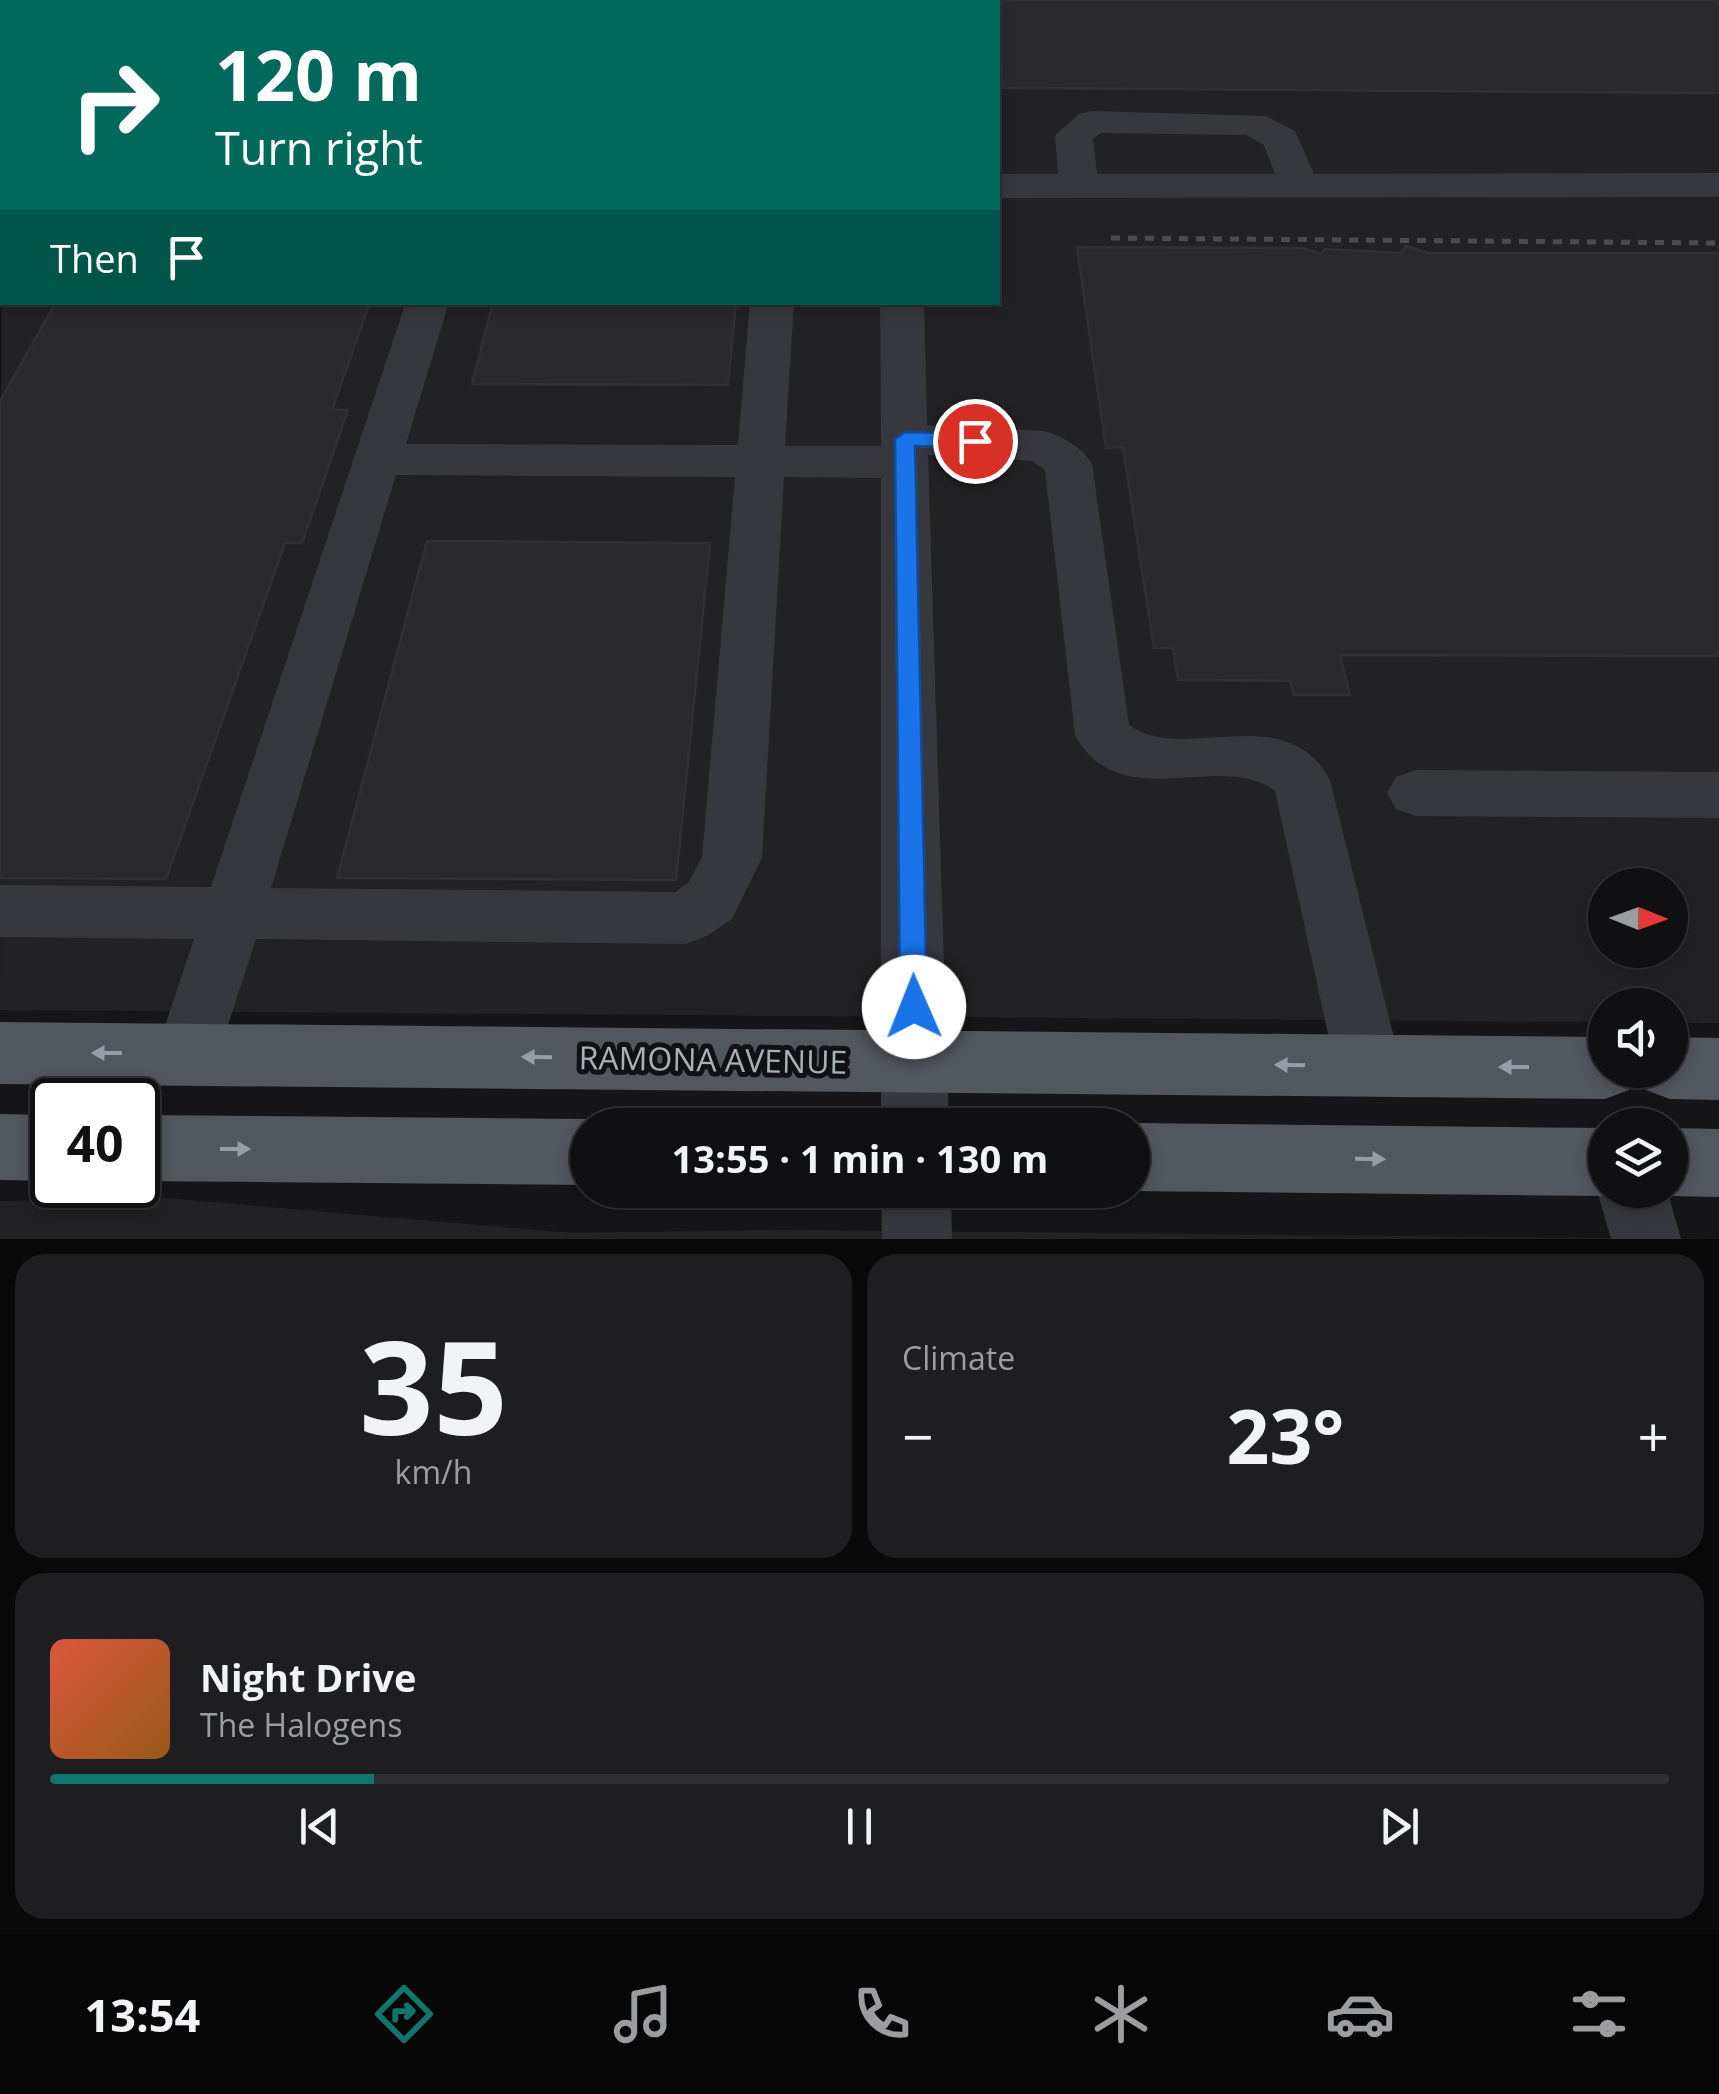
<!DOCTYPE html>
<meta charset="utf-8">
<style>
body{margin:0;font-family:"Open Sans",sans-serif;background:#1e1e20;color:#f1f3f6;height:100vh;display:flex;flex-direction:column;font-size:38px;white-space:nowrap}
*{box-sizing:border-box;margin:0}
p{font-size:32px;color:#9c9d9f}
.icon{flex:none;width:55px;height:55px;fill:none;stroke:currentColor;stroke-width:2;stroke-linecap:round;stroke-linejoin:round}
.map{position:relative;height:1239px;overflow:hidden}
.drawer{display:flex;flex-direction:column;gap:15px;padding:15px;background:#09090a;flex:1}
.drawer>*{flex:none}
.top-card{position:absolute;left:0px;top:0px;width:1000px;height:305px;box-shadow:0 5px 15px #0003,0 0 0 2px #303032;background:#00695c;color:#fff;overflow:hidden}
.needle{width:65px;rotate:91deg}
.fabs{position:absolute;left:1588px;top:868px;display:grid;gap:20px}
.fabs a{display:grid;place-items:center;width:100px;height:100px;border-radius:50%;background:#101012;box-shadow:0 5px 15px #0003,0 0 0 2px #303032;font-size:50px}
.speed{position:absolute;left:30px;top:1078px;display:flex;gap:20px;font-size:50px;font-weight:700;text-align:center}
.speed>*{display:grid;place-content:center;width:130px;height:130px;border-radius:50%;background:#101012;box-shadow:0 5px 15px #0003,0 0 0 2px #303032;line-height:1}
.speed .limit{border:5px solid #111;border-radius:15px;background:#fff;color:#111}
.pin{position:absolute;display:grid;place-items:center;width:85px;height:85px;color:#fff;margin:-42px;border:5px solid #fff;border-radius:50%;box-shadow:0 2px 10px #0007}
.me{position:absolute;width:110px;margin:-55px;rotate:359deg;stroke-linejoin:round;filter:drop-shadow(0 0 8px #0008)}
.turn{display:flex;align-items:center;gap:35px;height:210px;padding:0 50px;font-size:45px}
.turn .icon{width:130px;height:130px;stroke-width:2.5}
.turn b{display:block;font-size:70px;line-height:85px}
.then{display:flex;align-items:center;height:95px;padding:0 50px;background:#0003;gap:20px;font-size:38px}
.big{font-size:75px;font-weight:700;line-height:1.1}
.drawer .widget{flex:1;display:flex;flex-direction:column;justify-content:center;gap:15px;min-width:0;padding:0 35px;border-radius:30px;background:#1e1e20}
.drawer .dial{align-items:center;gap:0}
.dial b{font-size:130px;line-height:1}
.song{display:flex;align-items:center;gap:30px}
.cover{width:120px;height:120px;border-radius:15px;background:linear-gradient(135deg,hsl(10 70% 55%),hsl(30 70% 35%))}
.played{height:10px;border-radius:5px;background:linear-gradient(90deg,#0f766e 20%,#303032 20%)}
.keys{display:flex;justify-content:space-around;direction:ltr}
.heat{display:flex;justify-content:space-between;align-items:center;font-size:55px;direction:ltr}
.drawer .tiles{flex:1;display:grid;gap:15px;grid-template-columns:1fr 1fr}
.widget:last-child{grid-column:span 2}
.trip{position:absolute;left:570px;top:1108px;width:580px;height:100px;border-radius:50px;background:#101012;box-shadow:0 5px 15px #0003,0 0 0 2px #303032;font-weight:700;line-height:100px;text-align:center}
.dock{display:flex;height:160px;justify-content:space-around;align-items:center;background:#060607;color:#9c9d9f}
.dock .icon{width:70px;height:70px}
.dock .selected{color:#0f766e}
.dock b{font-size:45px;color:#f1f3f6}
.map>svg:first-child{display:block}
.built{fill:#222225;fill-rule:evenodd}
.building{fill:#29292c;stroke:#303034;stroke-width:2.5}
.lines{fill:none;stroke-linecap:round;stroke-linejoin:round}
.minor{fill:#37383e;fill-rule:evenodd}
.major{fill:#52565d;fill-rule:evenodd}
.rail{stroke:#494d53;stroke-width:5;stroke-dasharray:9 8;stroke-linecap:butt}
.oneway{fill:#969da7}
.route{fill:#1a73e8;stroke:#114b97;stroke-width:2.5}
.labels{text-anchor:middle;dominant-baseline:central;stroke-width:10;stroke-linejoin:round;paint-order:stroke}
.near-street-label{font-size:32px;fill:#a7afb9;stroke:#111113}
</style>
<div class="map">
<svg width="1719" height="1239" viewBox="0 0 1719 1239">
<rect width="100%" height="100%" fill="#161618"/>
<g class="built">
<path d="M 79,0 L 1719,0 L 1719,1023 L 1670,1023 L 1670,1005 L 1605,1005 L 1605,1022 L 0,1010 L 2,69 L 2,302 L 998,302 L 998,2 L 76,2 ZM 1605,885 L 1670,885 L 1670,950 L 1605,950 Z"/>
<polygon points="165,1198 572,1233 782,1230 1719,1239 0,1239 0,1201"/>
</g>
<g class="building">
<polygon points="996,0 1719,0 1719,93 1003,88"/>
<polygon points="1406,246 1429,253 1719,253 1719,656 1340,655 1350,695 1294,695 1290,681 1178,680 1173,648 1154,648 1123,447 1106,448 1077,247 1302,248 1321,254 1324,249 1401,253"/>
<polygon points="56,302 370,302 332,410 348,410 302,543 285,543 166,879 0,878 0,401"/>
<polygon points="493,302 736,302 728,385 472,384"/>
<polygon points="427,541 710,543 676,880 337,878"/>
</g>
<g class="lines">
<g class="minor">
<rect x="153" y="0" width="34" height="2"/>
<rect x="881" y="0" width="34" height="2"/>
<path d="M 1092,111 L 1266,116 L 1295,131 L 1314,174 L 1719,173 L 1719,197 L 998,198 L 998,174 L 1058,174 L 1055,135 L 1079,114 ZM 1101,133 L 1246,135 L 1264,145 L 1275,174 L 1097,174 L 1093,139 Z"/>
<path d="M 406,302 L 449,302 L 406,444 L 738,445 L 750,302 L 794,302 L 785,446 L 881,446 L 880,302 L 924,302 L 927,425 L 1043,431 C 1063,436 1081,446 1092,464 L 1129,725 C 1184,765 1286,697 1330,780 L 1401,1066 L 1391,1087 L 1368,1096 L 1345,1087 L 1335,1066 L 1275,791 C 1220,749 1120,818 1075,735 L 1045,470 L 1032,461 L 928,455 L 949,1125 L 881,1125 L 881,478 L 784,477 L 762,858 L 732,919 L 707,936 L 685,944 L 256,939 L 212,1074 L 189,1082 L 166,1074 L 156,1053 L 194,939 L 0,937 L 0,885 L 211,887 ZM 396,475 L 735,477 L 702,857 L 688,883 L 675,892 L 271,888 Z"/>
<polygon points="1416,770 1719,772 1719,818 1416,816 1396,809 1387,793 1396,777"/>
<polygon points="1605,1172 1605,1190 1667,1190 1681,1239 1611,1239 1597,1190"/>
<polygon points="881,1190 951,1190 952,1239 882,1239"/>
</g>
<g class="major">
<polygon points="0,1022 1605,1037 1605,1070 1670,1070 1670,1037 1719,1038 1719,1100 1670,1099 1646,1090 1638,1072 1629,1090 1605,1099 0,1084"/>
<polygon points="0,1114 52,1115 52,1181 0,1180"/>
<polygon points="138,1115 588,1119 605,1125 588,1125 588,1185 138,1181"/>
<polygon points="1132,1123 1605,1128 1605,1190 1620,1190 1605,1196 1132,1191 1132,1125 1128,1125"/>
<polygon points="1670,1128 1719,1129 1719,1197 1670,1196 1655,1190 1670,1190"/>
</g>
<polyline class="rail" points="1111,238 1719,243"/>
</g>
<defs><path id="oneway-solid" d="M-6-.8H1V-3.2L6.5 0L1 3.2V.8H-6Z" transform="scale(2.5)"/></defs>
<g class="oneway">
<use href="#oneway-solid" transform="translate(107 1053) rotate(-180)"/>
<use href="#oneway-solid" transform="translate(537 1057) rotate(-179)"/>
<use href="#oneway-solid" transform="translate(1290 1065) rotate(-179)"/>
<use href="#oneway-solid" transform="translate(1514 1067) rotate(-180)"/>
<use href="#oneway-solid" transform="translate(235 1149)"/>
<use href="#oneway-solid" transform="translate(1370 1159) rotate(1)"/>
</g>
<polygon class="route" points="905,432 975,434 985,441 975,448 915,446 927,1007 923,1016 914,1019 904,1016 900,1007 895,439"/>
<g class="labels">
<g class="near-street-label">
<text transform="translate(713 1059) rotate(1)">RAMONA AVENUE</text>
</g>
</g>
</svg>
<div class="fabs">
<a><svg class="needle" viewBox="-14 -14 28 28"><path d="M0-13l5 13h-10z" fill="#e53935"/><path d="M0 13l5-13h-10z" fill="#9c9d9f"/></svg></a>
<a><svg class="icon" aria-label="sound" viewBox="0 0 24 24"><path d="M4 9h4l5-4v14l-5-4H4zM17 9q2 3 0 6"/></svg></a>
<a><svg class="icon" aria-label="layers" viewBox="0 0 24 24"><path d="M12 4l9 5-9 5-9-5zM3 14l9 5 9-5"/></svg></a>
</div>
<div class="speed"><div class="limit">40</div></div>
<div class="pin" style="left:975px;top:441px;background:#d93025"><svg class="icon" aria-label="arrive" viewBox="0 0 24 24"><path d="M6 21V4h12l-3 4 3 4H6"/></svg></div>
<svg class="me" style="left:914px;top:1007px" viewBox="-20 -20 40 40"><circle r="19" fill="#fff"/><path d="M0-13L10 11 0 6-10 11z" fill="#1a73e8"/></svg>
<div class="trip">13:55 · 1 min · 130 m</div>
<div class="top-card">
<div class="turn"><svg class="icon" aria-label="right" viewBox="0 0 24 24"><path d="M7 20v-9h11M14 6l5 5-5 5"/></svg><div><b>120 m</b>Turn right</div></div>
<div class="then">Then<svg class="icon" aria-label="arrive" viewBox="0 0 24 24"><path d="M6 21V4h12l-3 4 3 4H6"/></svg></div>
</div>
</div>
<section class="drawer">
<div class="tiles">
<div class="widget dial"><b>35</b><p>km/h</p></div>
<div class="widget"><p>Climate</p>
<div class="heat"><a>−</a><b class="big">23°</b><a>+</a></div>
</div>
<div class="widget">
<div class="song"><i class="cover"></i><div><b>Night Drive</b><p>The Halogens</p></div></div>
<div class="played"></div>
<div class="keys"><svg class="icon" aria-label="previous" viewBox="0 0 24 24"><path d="M18 5L8 12l10 7zM5 5v14"/></svg><svg class="icon" aria-label="pause" viewBox="0 0 24 24"><path d="M8 5v14M16 5v14"/></svg><svg class="icon" aria-label="next" viewBox="0 0 24 24"><path d="M6 5l10 7-10 7zM19 5v14"/></svg></div>
</div>
</div>
</section>
<nav class="dock">
<b>13:54</b>
<svg class="icon selected" aria-label="directions" viewBox="0 0 24 24"><path d="M12 3l9 9-9 9-9-9zM9 14v-3h6M13 9l2 2-2 2"/></svg>
<svg class="icon" aria-label="music" viewBox="0 0 24 24"><path d="M9 18V5l10-2v13"/><circle cx="6" cy="18" r="3"/><circle cx="16" cy="16" r="3"/></svg>
<svg class="icon" aria-label="phone" viewBox="0 0 24 24"><path d="M5 4h4l2 5-3 2q2 4 5 5l2-3 5 2v4C11 20 4 13 5 4z"/></svg>
<svg class="icon" aria-label="climate" viewBox="0 0 24 24"><path d="M12 3v18M4 7l16 10M4 17L20 7"/></svg>
<svg class="icon" aria-label="car" viewBox="0 0 24 24"><path d="M5 17H2v-5l4-1 3-4h7l3 4 3 1v5h-3M9 17h6M6 11h13"/><circle cx="7" cy="17" r="2"/><circle cx="17" cy="17" r="2"/></svg>
<svg class="icon" aria-label="filters" viewBox="0 0 24 24"><path d="M4 7h16M4 17h16"/><circle cx="9" cy="7" r="2"/><circle cx="15" cy="17" r="2"/></svg>
</nav>
